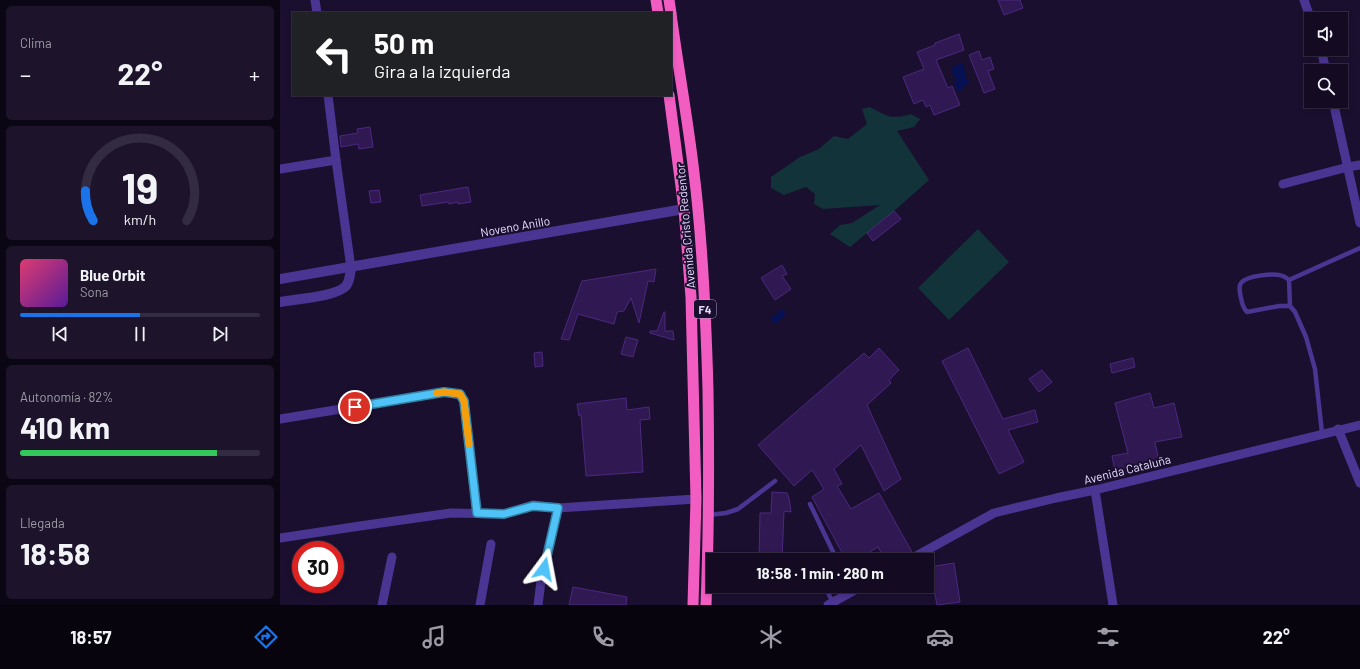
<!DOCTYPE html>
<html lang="es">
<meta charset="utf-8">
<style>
body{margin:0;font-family:Barlow,sans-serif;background:#1d142b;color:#f1f3f6;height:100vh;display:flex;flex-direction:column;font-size:15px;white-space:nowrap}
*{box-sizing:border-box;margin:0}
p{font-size:13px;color:#9d9ba6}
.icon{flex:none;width:22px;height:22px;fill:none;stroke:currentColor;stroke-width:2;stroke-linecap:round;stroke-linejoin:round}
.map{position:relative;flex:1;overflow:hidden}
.panel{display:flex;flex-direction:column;gap:6px;padding:6px;background:#0b0613;width:280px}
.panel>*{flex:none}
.hud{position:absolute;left:12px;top:12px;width:380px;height:84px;border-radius:0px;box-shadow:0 2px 6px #0003,0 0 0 1px #332b41;background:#202124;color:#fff;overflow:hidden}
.controls{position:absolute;left:1024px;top:12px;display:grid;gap:8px}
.controls a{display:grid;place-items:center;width:44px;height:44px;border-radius:0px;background:#140b23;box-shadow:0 2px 6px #0003,0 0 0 1px #332b41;font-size:20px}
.speed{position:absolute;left:12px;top:541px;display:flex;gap:8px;font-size:20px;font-weight:700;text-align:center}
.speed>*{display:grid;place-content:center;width:52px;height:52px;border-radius:50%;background:#140b23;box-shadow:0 2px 6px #0003,0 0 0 1px #332b41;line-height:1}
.speed .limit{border:6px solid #d22;background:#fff;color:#111}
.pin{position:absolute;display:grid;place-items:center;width:34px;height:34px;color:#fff;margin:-17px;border:2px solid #fff;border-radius:50%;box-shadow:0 1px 4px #0007}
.me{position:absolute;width:44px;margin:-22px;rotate:13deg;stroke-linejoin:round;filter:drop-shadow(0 0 3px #0008)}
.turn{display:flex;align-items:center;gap:14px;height:84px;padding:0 16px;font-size:18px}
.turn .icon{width:52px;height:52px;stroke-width:2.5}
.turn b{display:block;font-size:28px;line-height:34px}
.big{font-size:30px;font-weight:700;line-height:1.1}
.panel .card{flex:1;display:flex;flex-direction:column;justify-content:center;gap:6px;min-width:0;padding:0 14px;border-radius:6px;background:#1d142b}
.panel .dial{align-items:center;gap:0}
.dial svg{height:104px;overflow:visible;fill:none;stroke:#332b41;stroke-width:7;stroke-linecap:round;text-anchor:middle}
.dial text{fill:#f1f3f6;stroke:none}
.song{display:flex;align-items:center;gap:12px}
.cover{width:48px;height:48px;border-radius:6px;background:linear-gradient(135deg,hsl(340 70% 55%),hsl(270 70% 35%))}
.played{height:4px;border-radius:2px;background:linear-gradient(90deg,#1a73e8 50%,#332b41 50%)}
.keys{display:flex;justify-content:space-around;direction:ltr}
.heat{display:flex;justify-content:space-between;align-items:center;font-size:22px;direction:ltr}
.charge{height:6px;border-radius:3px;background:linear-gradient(90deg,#34c759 82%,#332b41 0)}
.trip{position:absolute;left:426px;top:553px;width:228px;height:40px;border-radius:0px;background:#140b23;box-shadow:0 2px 6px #0003,0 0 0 1px #332b41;font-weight:700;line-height:40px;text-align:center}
.menu{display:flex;height:64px;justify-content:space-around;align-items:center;background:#08040e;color:#9d9ba6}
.menu .icon{width:28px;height:28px}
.menu .active{color:#1a73e8}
.menu b{font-size:18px;color:#f1f3f6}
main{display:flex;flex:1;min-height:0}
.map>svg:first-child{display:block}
.green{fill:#113339}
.water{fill:#051152}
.building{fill:#301952;stroke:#4b2880}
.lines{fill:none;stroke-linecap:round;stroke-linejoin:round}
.service{stroke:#4b3593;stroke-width:4.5}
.minor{stroke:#4b3593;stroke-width:9}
.tertiary{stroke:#4b3593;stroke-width:10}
.trunk{stroke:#f25dc2;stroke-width:11}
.route-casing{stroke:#337fa1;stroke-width:10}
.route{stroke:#4fc3f7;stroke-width:7}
.slow{stroke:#f59e0b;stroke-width:7}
.labels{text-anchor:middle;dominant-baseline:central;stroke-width:4;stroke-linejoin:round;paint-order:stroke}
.shield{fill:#1b0f2f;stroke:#aa9ec1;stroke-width:1}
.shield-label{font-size:11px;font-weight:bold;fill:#e7dcff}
.street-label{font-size:12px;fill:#e7dcff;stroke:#1b0f2f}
</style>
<main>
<section class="panel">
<div class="card"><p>Clima</p>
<div class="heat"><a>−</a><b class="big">22°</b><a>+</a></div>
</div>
<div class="card dial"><svg viewBox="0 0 100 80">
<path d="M14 69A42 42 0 1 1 86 69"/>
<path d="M14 69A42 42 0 0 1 8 46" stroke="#1a73e8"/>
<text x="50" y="56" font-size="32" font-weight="700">19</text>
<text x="50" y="72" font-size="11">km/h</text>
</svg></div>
<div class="card">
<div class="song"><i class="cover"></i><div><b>Blue Orbit</b><p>Sona</p></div></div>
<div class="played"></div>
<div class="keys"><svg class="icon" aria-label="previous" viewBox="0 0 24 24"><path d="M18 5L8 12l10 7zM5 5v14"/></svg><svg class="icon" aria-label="pause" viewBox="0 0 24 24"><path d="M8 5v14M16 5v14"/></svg><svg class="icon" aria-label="next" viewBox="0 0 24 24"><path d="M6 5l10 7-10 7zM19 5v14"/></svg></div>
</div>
<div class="card"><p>Autonomía · 82%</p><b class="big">410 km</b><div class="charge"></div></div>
<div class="card"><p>Llegada</p><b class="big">18:58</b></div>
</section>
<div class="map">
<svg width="1080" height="605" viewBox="0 0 1080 605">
<rect width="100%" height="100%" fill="#1b0f2f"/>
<g class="green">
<path d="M 590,107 C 607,116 611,120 631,114 L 640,119 L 634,127 L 617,131 L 649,180 L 614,211 L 570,247 L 550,234 L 560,225 L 572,223 L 600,205 L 543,209 L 534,204 L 535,194 L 526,187 L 504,195 L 491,188 L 491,177 L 520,157 L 539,149 L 554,136 L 568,139 L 587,124 L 582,109 Z"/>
<polygon points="698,229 729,262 669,320 638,288"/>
</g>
<g class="water">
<polygon points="682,63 685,71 685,78 689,81 689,84 682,87 683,90 677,92 674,82 676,81 671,68"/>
<polygon points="501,309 506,313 496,324 490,319 493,316 494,317"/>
</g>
<g class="building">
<polygon points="718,0 740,0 743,8 724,15"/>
<polygon points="679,34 684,50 656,60 668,88 672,86 680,105 654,115 650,105 646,107 643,100 634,104 623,77 644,69 637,52 655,45 655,43"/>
<polygon points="699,51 702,60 710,57 714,69 708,71 715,89 704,93 689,55"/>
<polygon points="90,127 93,147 79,149 78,144 61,147 60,136 78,133 77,129"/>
<polygon points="188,187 191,202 178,204 178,202 169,204 168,202 142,206 140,195"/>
<polygon points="99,190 101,202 91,203 89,191"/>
<polygon points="614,211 621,219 593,241 587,233"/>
<polygon points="502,265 507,274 502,276 511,289 495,300 481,278"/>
<polygon points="376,269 374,282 368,281 359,323 351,298 344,311 337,312 334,324 298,314 289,340 281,339 302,281"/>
<polygon points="384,312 385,312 385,331 393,331 394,340 370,333 370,331 377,331"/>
<polygon points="346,337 358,340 353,357 341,354"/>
<polygon points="599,348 619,370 609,380 611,383 587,405 621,479 604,491 581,445 554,469 562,484 557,486 571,509 599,493 632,552 620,560 605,560 598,547 576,560 566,560 532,497 544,489 532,470 514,486 478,445 584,353 589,358"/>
<polygon points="688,348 723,419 755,410 758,422 728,430 744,462 719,474 662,361"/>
<polygon points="262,352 263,366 255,367 254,353"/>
<polygon points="853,358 855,367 832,373 830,364"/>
<polygon points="762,370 772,382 759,392 749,379"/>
<polygon points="870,393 874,408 894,403 902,437 875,442 880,466 836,476 832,456 848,453 835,403"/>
<polygon points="346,398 347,410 369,407 370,419 360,420 363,472 306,476 301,415 299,416 297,404"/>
<polygon points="492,492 507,493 509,498 511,512 504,511 502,560 479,560 480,513 491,513"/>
<polygon points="674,563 680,602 657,605 650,567"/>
<polygon points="479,586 501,586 501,593 479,592"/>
<polygon points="293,587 347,597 346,605 289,605"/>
</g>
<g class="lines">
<g class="service">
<polyline points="1009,280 1080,248"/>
<path d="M 1010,306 L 999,306 L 967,312 C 963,308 962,304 961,298 C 960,293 958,287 961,283 C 967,275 995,273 1003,276 C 1005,277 1007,278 1009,280 L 1010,306 L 1015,312 L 1026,337 L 1035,369 L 1042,433"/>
<polyline points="530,504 557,560"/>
<polyline points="429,515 446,513 458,509 495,481"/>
<polyline points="544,586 553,602"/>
</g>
<g class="minor">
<polyline points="35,0 37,13"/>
<polyline points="1024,0 1031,20"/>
<polyline points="1041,49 1046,71"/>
<polyline points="48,95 56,160"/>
<polyline points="1053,101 1080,223"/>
<polyline points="0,169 56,160 71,268"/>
<polyline points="1003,184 1068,167 1080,165"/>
<polyline points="0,419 164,392 180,395 184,401 197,513"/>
<polyline points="1058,429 1080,483"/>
<polyline points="815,490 833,605"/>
<polyline points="0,538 80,526 171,513 224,514 253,505 278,508 416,499"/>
<polyline points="629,560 714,513 776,498 815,490 1080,425"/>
<polyline points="102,605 112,557"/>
<polyline points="200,605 211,544"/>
<polyline points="258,605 261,581 278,508"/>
<polyline points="548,605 582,586"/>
</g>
<g class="tertiary">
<polyline points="0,279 404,209"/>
<path d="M 0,302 C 15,299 56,297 66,286 C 70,281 70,274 71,268"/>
</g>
<g class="trunk">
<polyline points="376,0 378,13"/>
<polyline points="389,0 391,13"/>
<path d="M 391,14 C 398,67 408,120 414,173 C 423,245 426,318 428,390 C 429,462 429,533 426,605"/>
<polyline points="389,95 404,209 411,297 416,499 413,605"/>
</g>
</g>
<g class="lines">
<g class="route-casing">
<polyline id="route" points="75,407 164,392 180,394 184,401 197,513 224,514 253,506 278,508 264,569"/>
</g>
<use href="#route" class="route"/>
<polyline class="slow" points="157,393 164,392 180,394 184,401 189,444"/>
</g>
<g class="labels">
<rect class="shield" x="414" y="300" width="22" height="18" rx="3"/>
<g class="shield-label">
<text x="425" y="309">F4</text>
</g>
<g class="street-label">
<text transform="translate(235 226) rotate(-10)">Noveno Anillo</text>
<text transform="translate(405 226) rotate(-95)">Avenida Cristo Redentor</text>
<text transform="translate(847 469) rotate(-14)">Avenida Cataluña</text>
</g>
</g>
</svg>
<div class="controls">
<a><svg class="icon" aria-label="sound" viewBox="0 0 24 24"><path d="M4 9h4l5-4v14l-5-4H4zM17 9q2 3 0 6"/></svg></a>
<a><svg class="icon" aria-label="search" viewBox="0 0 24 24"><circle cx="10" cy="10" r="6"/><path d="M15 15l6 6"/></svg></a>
</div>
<div class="speed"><div class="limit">30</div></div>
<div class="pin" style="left:75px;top:407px;background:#d93025"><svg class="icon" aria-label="arrive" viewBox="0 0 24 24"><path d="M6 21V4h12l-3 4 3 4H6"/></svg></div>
<svg class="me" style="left:264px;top:569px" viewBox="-20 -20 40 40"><path d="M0-17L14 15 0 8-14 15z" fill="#4fc3f7" stroke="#fff" stroke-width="4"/></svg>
<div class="trip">18:58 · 1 min · 280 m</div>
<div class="hud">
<div class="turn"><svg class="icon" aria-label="left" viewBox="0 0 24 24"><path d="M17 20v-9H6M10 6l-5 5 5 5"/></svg><div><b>50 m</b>Gira a la izquierda</div></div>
</div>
</div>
</main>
<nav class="menu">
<b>18:57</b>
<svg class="icon active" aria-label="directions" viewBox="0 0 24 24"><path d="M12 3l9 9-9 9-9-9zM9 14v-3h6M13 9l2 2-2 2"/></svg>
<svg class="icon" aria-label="music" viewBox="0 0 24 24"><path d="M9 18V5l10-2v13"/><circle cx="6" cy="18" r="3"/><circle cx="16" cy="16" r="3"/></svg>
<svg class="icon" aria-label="phone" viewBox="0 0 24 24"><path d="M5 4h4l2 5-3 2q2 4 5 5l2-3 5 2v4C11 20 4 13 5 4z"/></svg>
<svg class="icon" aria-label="climate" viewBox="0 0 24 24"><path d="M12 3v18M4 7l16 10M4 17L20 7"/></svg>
<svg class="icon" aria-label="car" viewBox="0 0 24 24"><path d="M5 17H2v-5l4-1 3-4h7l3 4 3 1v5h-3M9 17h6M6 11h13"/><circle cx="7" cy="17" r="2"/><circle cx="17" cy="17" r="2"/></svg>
<svg class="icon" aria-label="filters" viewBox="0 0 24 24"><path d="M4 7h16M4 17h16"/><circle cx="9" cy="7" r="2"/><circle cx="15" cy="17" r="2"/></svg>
<b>22°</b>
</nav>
